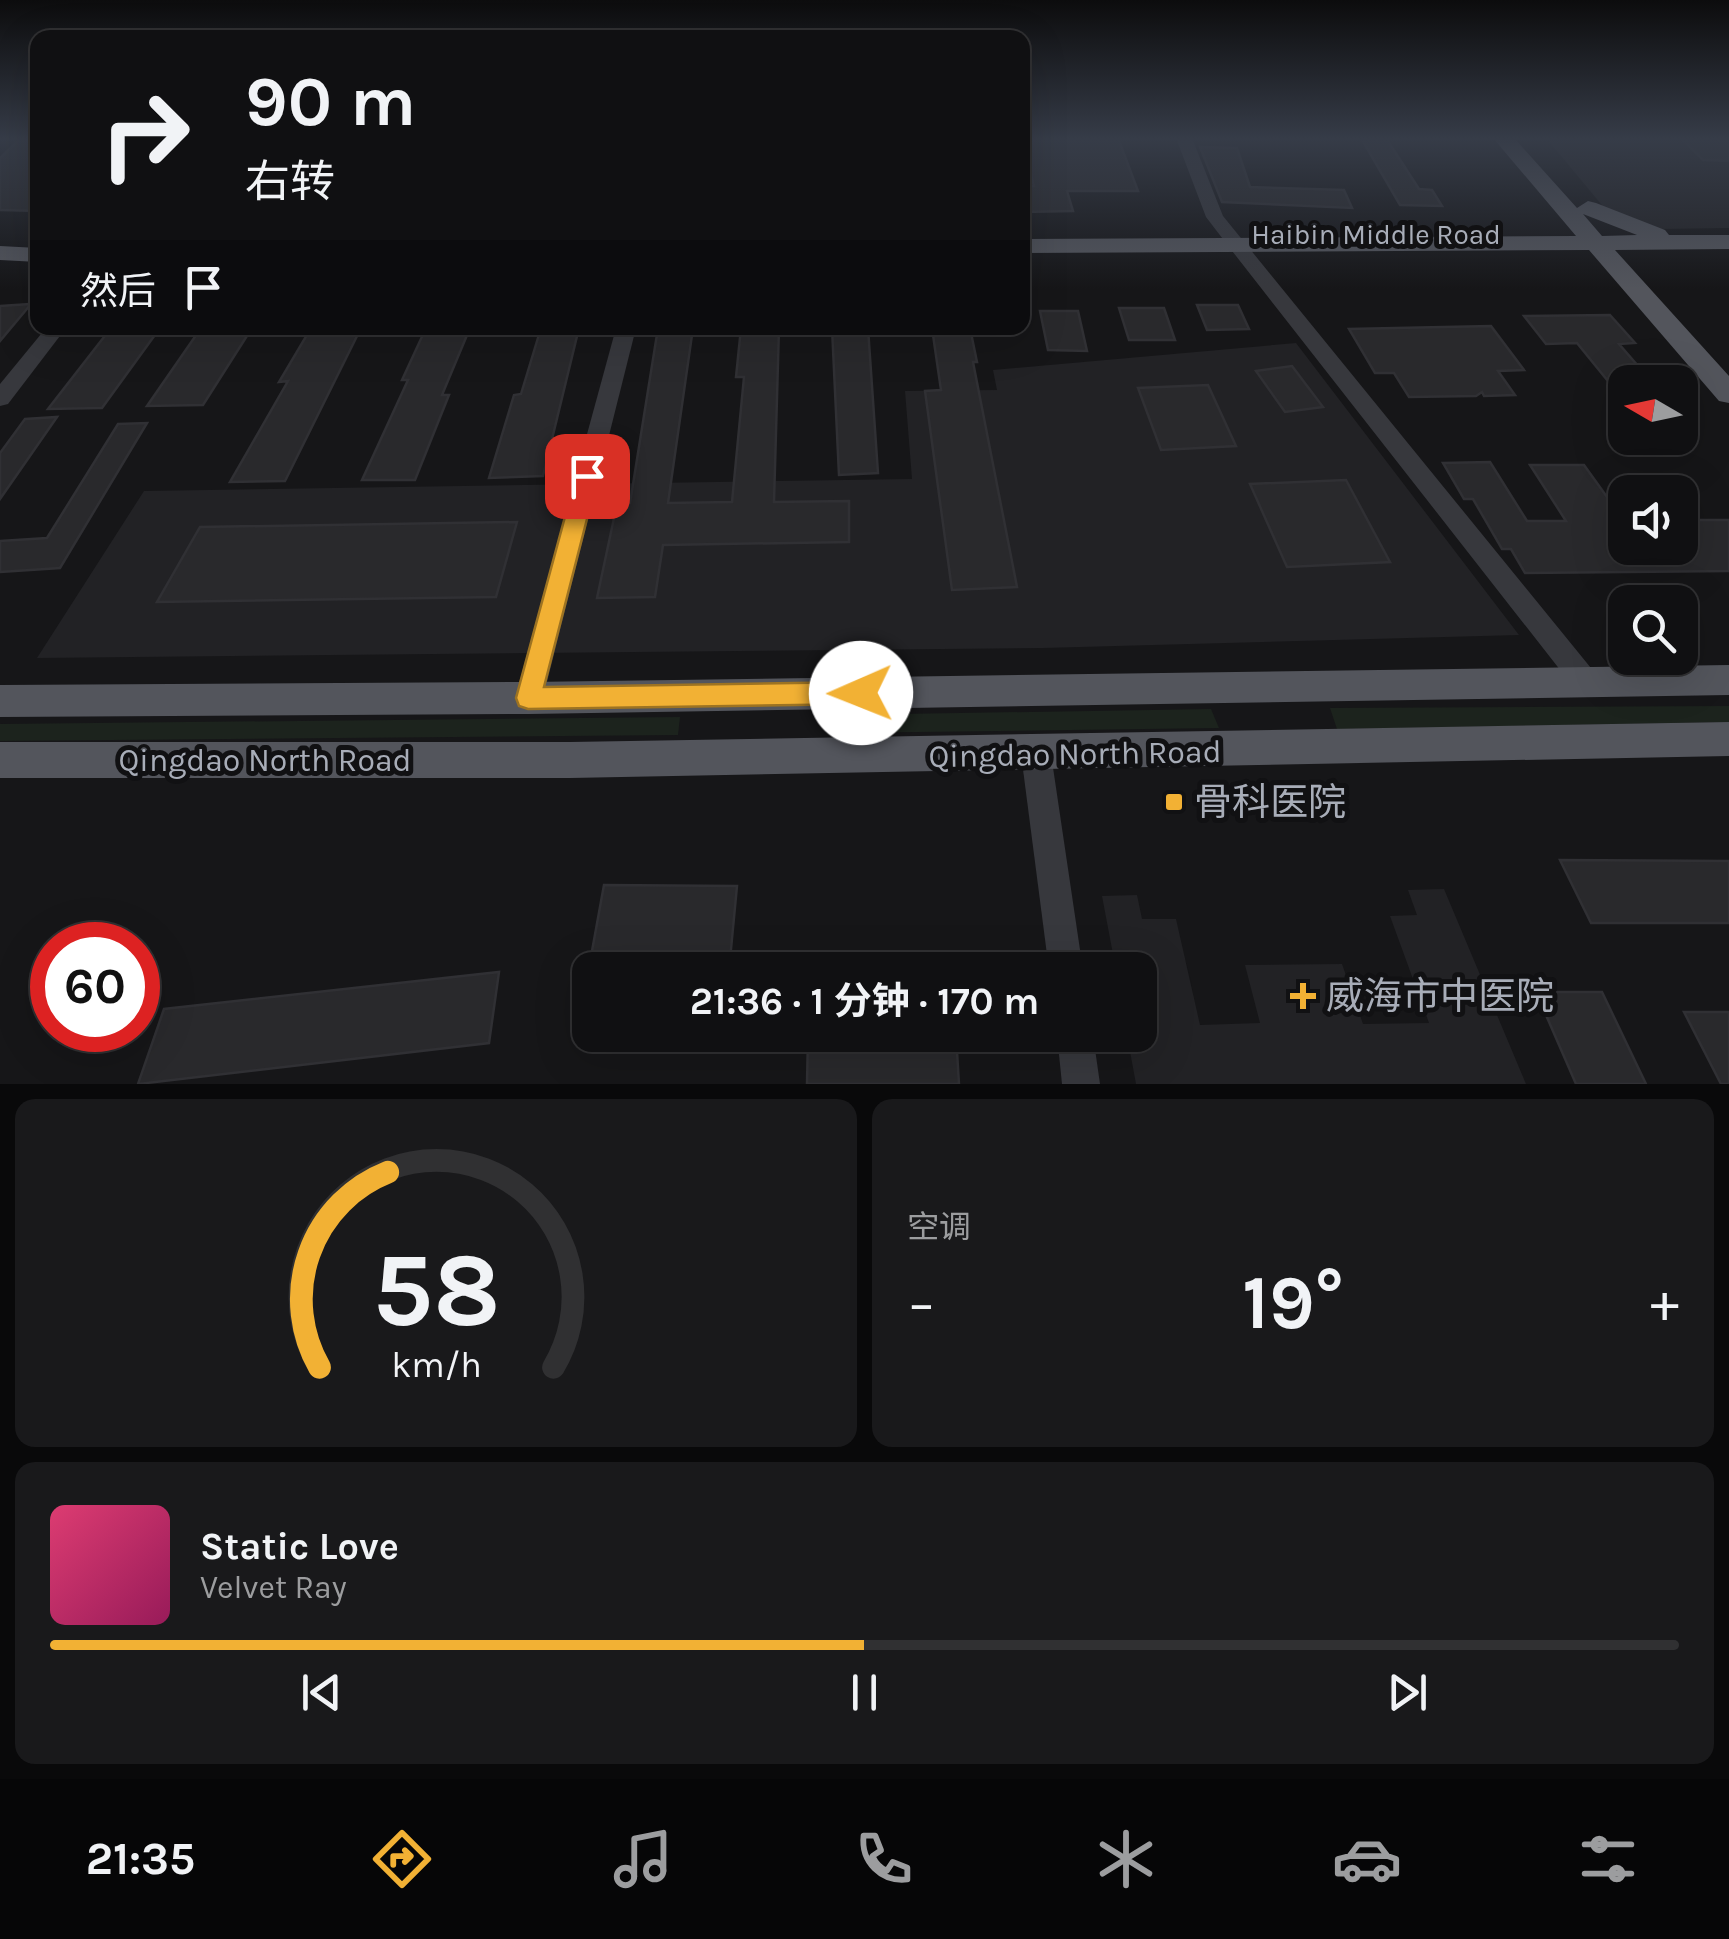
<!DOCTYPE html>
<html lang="zh">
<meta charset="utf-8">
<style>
body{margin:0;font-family:Karla,"Noto Sans SC",sans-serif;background:#19191b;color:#f1f3f6;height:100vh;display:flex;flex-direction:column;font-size:38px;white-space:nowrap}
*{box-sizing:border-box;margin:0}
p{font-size:32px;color:#9c9d9f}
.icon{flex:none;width:55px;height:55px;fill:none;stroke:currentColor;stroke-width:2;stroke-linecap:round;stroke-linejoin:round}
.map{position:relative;height:1084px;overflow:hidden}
.panel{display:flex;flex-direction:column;gap:15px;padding:15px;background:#09090a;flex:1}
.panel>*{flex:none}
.top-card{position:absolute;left:30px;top:30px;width:1000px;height:305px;border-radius:20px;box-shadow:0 10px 40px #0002,0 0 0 2px #303032;background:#101012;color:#f1f3f6;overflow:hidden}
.needle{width:65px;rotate:279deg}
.tools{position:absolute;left:1608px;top:365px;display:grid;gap:20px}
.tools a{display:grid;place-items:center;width:90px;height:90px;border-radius:20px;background:#101012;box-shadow:0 10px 40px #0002,0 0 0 2px #303032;font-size:50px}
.speed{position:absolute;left:30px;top:922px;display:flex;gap:20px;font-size:50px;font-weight:700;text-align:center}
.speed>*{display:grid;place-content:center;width:130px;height:130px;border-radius:50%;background:#101012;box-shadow:0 10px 40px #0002,0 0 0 2px #303032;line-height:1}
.speed .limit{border:15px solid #d22;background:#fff;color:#111}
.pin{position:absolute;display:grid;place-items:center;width:85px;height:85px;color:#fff;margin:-42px;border-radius:20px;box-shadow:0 5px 15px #0006}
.me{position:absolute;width:110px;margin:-55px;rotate:269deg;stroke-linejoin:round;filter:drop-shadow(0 0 8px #0008)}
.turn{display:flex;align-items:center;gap:35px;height:210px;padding:0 50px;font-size:45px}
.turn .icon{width:130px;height:130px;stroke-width:2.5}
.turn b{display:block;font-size:70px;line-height:85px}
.then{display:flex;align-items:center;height:95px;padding:0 50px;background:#0003;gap:20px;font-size:38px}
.big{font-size:75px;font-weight:700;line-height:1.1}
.panel .widget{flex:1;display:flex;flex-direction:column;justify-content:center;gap:15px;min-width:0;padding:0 35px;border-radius:20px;background:#19191b}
.panel .dial{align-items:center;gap:0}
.dial svg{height:260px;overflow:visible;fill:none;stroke:#303032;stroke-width:7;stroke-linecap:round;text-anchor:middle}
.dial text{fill:#f1f3f6;stroke:none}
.song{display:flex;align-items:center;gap:30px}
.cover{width:120px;height:120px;border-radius:15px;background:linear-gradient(135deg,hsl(340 70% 55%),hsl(330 70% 35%))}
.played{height:10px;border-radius:5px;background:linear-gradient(90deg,#f2b134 50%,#303032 50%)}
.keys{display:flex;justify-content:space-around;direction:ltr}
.heat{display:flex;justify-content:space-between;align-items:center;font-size:55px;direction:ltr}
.panel .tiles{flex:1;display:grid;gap:15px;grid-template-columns:1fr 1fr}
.widget:last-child{grid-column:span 2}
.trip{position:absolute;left:572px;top:952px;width:585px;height:100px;border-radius:20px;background:#101012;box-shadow:0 10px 40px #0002,0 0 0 2px #303032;font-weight:700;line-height:100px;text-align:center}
.tab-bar{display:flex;height:160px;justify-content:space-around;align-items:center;background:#060607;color:#9c9d9f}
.tab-bar .icon{width:70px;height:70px}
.tab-bar .active{color:#f2b134}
.tab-bar b{font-size:45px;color:#f1f3f6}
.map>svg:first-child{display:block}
.built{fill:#222225}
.green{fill:#1c231d}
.building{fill:#29292c;stroke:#303034;stroke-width:2.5}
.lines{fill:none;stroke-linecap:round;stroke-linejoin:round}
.minor{fill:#37383d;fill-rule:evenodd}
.major{fill:#53555c;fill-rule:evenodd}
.route{fill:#f2b134;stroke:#9d7322;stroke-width:2.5}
.poi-dot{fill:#f2b134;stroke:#111113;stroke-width:4}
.labels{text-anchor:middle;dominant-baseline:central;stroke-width:10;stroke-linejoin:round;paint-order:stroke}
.far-street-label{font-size:28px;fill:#a8adb8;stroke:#111113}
.street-label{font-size:32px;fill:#a8adb8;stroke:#111113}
.near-poi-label{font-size:38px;fill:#a8adb8;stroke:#111113;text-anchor:start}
</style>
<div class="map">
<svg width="1729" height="1084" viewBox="0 0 1729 1084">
<rect width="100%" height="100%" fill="#161618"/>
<g class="built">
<polygon points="1546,138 1729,138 1729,228 1661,229 1606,210"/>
<polygon points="1296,343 1519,635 1043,648 37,658 144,491 912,479 905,391 997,390 993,370"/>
<polygon points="1444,889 1526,1084 1136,1084 1127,1035 1140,1035 1140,970 1116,970 1102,896 1137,895 1142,919 1176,919 1200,1025 1260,1023 1245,965 1342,964 1363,1024 1429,1023 1390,916 1417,915 1408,890"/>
</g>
<g class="green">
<polygon points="1729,706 1729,722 1337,729 1330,708"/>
<polygon points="1211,709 1219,728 840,733 840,715"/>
<polygon points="680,717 678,735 0,741 0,724"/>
</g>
<g class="building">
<polygon points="21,138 38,138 38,211 0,210 0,158"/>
<polygon points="1067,138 1118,138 1138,191 1067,191 1073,211 1022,212 1022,186 1034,186 1022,139"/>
<polygon points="1361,138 1386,138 1419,189 1432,190 1442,206 1400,205"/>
<polygon points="1681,138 1729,138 1729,161 1703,160"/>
<polygon points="1200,147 1237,148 1250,187 1344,190 1352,208 1222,202"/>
<polygon points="31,304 0,341 0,306"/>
<polygon points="1197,305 1238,305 1249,329 1207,330"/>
<polygon points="1119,308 1164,308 1175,340 1129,340"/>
<polygon points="1040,311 1078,311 1087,351 1048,350"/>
<polygon points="1610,315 1635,343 1619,344 1652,382 1625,382 1625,402 1577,343 1546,344 1524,316"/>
<polygon points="1491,326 1524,370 1498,371 1515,395 1484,396 1482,392 1476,396 1409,397 1394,373 1375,373 1349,329"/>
<polygon points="111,328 160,328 102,408 48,409"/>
<polygon points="201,328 252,328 203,405 147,406"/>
<polygon points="311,328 361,328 285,481 230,482 288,381 279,382"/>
<polygon points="426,328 470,328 442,395 449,395 415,480 362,480 408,380 402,380"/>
<polygon points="541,328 579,328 543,476 489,478 514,395 521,394"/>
<polygon points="658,328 693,328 668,503 732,502 744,377 736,377 741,328 779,328 774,502 849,501 849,542 663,545 655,597 597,598 617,504 630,503"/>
<polygon points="832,328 868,328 878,473 839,475"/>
<polygon points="932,328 970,328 977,362 973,362 1017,587 952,590 925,391 941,390"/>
<polygon points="1292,366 1323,407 1285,412 1256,371"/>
<polygon points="1208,385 1236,446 1161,450 1138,388"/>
<polygon points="57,417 0,499 0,453 25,419"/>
<polygon points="147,423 60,568 0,572 0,541 47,538 118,424"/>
<polygon points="1490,462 1527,521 1566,521 1530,465 1584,465 1625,522 1625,548 1680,548 1680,520 1729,520 1729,571 1525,573 1511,549 1502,549 1473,499 1464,499 1443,463"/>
<polygon points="1346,480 1390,562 1287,567 1250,484"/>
<polygon points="517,522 496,597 157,602 200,527"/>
<polygon points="1560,860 1729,861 1729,923 1591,923"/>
<polygon points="604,885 737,886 729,970 634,970 635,962 590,962"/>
<polygon points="499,972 489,1043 138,1084 164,1009"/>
<polygon points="1536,992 1602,992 1646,1084 1576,1084"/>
<polygon points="1684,1012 1729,1012 1729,1084 1721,1084"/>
<polygon points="624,1035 723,1035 722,1052 621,1052"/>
<polygon points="808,1035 956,1035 959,1084 807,1084"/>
</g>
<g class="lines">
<g class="minor">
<polygon points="1176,138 1192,138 1223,216 1595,673 1599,681 1595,689 1585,693 1575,689 1229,247 1206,217"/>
<polygon points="46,328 66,328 8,404 0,406 0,384"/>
<polygon points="616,328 636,328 543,698 539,707 529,710 519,707 515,698"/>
<polygon points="1036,741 1047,745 1051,754 1083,970 1049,970 1021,754 1025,745"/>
<polygon points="1057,1035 1093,1035 1100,1084 1062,1084"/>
</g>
<g class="major">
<path d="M 1493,138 L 1514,138 L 1577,208 L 1588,201 L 1596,203 L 1665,230 L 1669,235 L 1729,235 L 1729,249 L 1615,250 L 1729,376 L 1729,403 L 1719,401 L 1589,250 L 1022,253 L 1022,239 L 1576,236 ZM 1583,214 L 1637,235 L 1602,236 Z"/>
<polygon points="0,246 38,248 38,262 0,260"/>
<polygon points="1729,665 1729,695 529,714 0,717 0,685 529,682"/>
<polygon points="1729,722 1729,756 570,778 0,778 0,742 570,742"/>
</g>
</g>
<linearGradient id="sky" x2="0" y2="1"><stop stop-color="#0c0c0d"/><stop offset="0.48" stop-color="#363c48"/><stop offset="1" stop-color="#363c48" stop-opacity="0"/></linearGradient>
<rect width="1729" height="289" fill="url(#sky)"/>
<polygon class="route" points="587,468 598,476 544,687 861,682 870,685 874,693 870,701 861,704 528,709 519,706 516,698 576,476"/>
<g class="poi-dot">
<rect x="1164" y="792" width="20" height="20" rx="5"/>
<path d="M1298 981h10v10h10v10h-10v10h-10v-10h-10v-10h10z"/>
</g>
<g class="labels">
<g class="far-street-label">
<text x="1376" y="234">Haibin Middle Road</text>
</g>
<g class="street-label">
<text transform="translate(1075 754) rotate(-1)">Qingdao North Road</text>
<text x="265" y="760">Qingdao North Road</text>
</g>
<g class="near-poi-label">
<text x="1194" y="802">骨科医院</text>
<text x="1326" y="996">威海市中医院</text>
</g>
</g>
</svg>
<div class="tools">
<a><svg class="needle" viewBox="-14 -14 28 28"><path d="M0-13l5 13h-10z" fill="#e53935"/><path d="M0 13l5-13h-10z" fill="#9c9d9f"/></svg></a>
<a><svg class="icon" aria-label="sound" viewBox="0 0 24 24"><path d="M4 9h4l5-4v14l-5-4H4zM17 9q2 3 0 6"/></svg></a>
<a><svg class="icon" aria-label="search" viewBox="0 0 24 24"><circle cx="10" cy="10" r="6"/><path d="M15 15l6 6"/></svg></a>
</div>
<div class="speed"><div class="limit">60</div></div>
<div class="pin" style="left:587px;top:476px;background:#d93025"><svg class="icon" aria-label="arrive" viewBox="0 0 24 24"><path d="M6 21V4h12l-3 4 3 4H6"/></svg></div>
<svg class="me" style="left:861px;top:693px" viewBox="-20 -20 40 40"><circle r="19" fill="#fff"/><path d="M0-13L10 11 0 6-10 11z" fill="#f2b134"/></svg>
<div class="trip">21:36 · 1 分钟 · 170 m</div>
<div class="top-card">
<div class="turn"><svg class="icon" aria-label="right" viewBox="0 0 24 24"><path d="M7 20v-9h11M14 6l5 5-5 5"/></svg><div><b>90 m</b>右转</div></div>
<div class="then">然后<svg class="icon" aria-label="arrive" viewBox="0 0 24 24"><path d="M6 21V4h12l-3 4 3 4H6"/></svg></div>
</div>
</div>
<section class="panel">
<div class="tiles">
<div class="widget dial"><svg viewBox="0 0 100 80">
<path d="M14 69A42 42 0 1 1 86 69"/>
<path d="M14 69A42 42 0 0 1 35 9" stroke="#f2b134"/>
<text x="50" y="56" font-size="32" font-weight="700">58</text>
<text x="50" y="72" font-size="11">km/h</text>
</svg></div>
<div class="widget"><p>空调</p>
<div class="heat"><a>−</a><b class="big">19°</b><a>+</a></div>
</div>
<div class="widget">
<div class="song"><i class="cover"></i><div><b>Static Love</b><p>Velvet Ray</p></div></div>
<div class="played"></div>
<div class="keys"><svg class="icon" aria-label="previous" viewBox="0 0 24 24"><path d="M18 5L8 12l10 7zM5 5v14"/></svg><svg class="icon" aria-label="pause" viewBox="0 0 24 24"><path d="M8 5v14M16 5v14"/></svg><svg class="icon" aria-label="next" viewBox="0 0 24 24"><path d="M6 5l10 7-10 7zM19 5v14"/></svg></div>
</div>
</div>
</section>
<nav class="tab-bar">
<b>21:35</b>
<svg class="icon active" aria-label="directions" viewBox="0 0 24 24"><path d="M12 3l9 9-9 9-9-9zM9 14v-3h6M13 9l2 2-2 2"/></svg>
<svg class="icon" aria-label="music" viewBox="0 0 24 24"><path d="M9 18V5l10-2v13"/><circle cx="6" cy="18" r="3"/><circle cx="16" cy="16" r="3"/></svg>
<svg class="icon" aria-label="phone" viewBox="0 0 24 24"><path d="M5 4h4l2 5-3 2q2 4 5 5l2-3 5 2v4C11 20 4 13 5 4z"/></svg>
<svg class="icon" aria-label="climate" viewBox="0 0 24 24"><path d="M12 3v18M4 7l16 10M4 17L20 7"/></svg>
<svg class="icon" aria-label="car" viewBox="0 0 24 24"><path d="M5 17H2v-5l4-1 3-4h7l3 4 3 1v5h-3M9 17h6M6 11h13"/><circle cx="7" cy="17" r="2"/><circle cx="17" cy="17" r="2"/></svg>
<svg class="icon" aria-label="filters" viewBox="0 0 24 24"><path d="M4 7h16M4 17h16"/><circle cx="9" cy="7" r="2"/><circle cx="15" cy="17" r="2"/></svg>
</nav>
